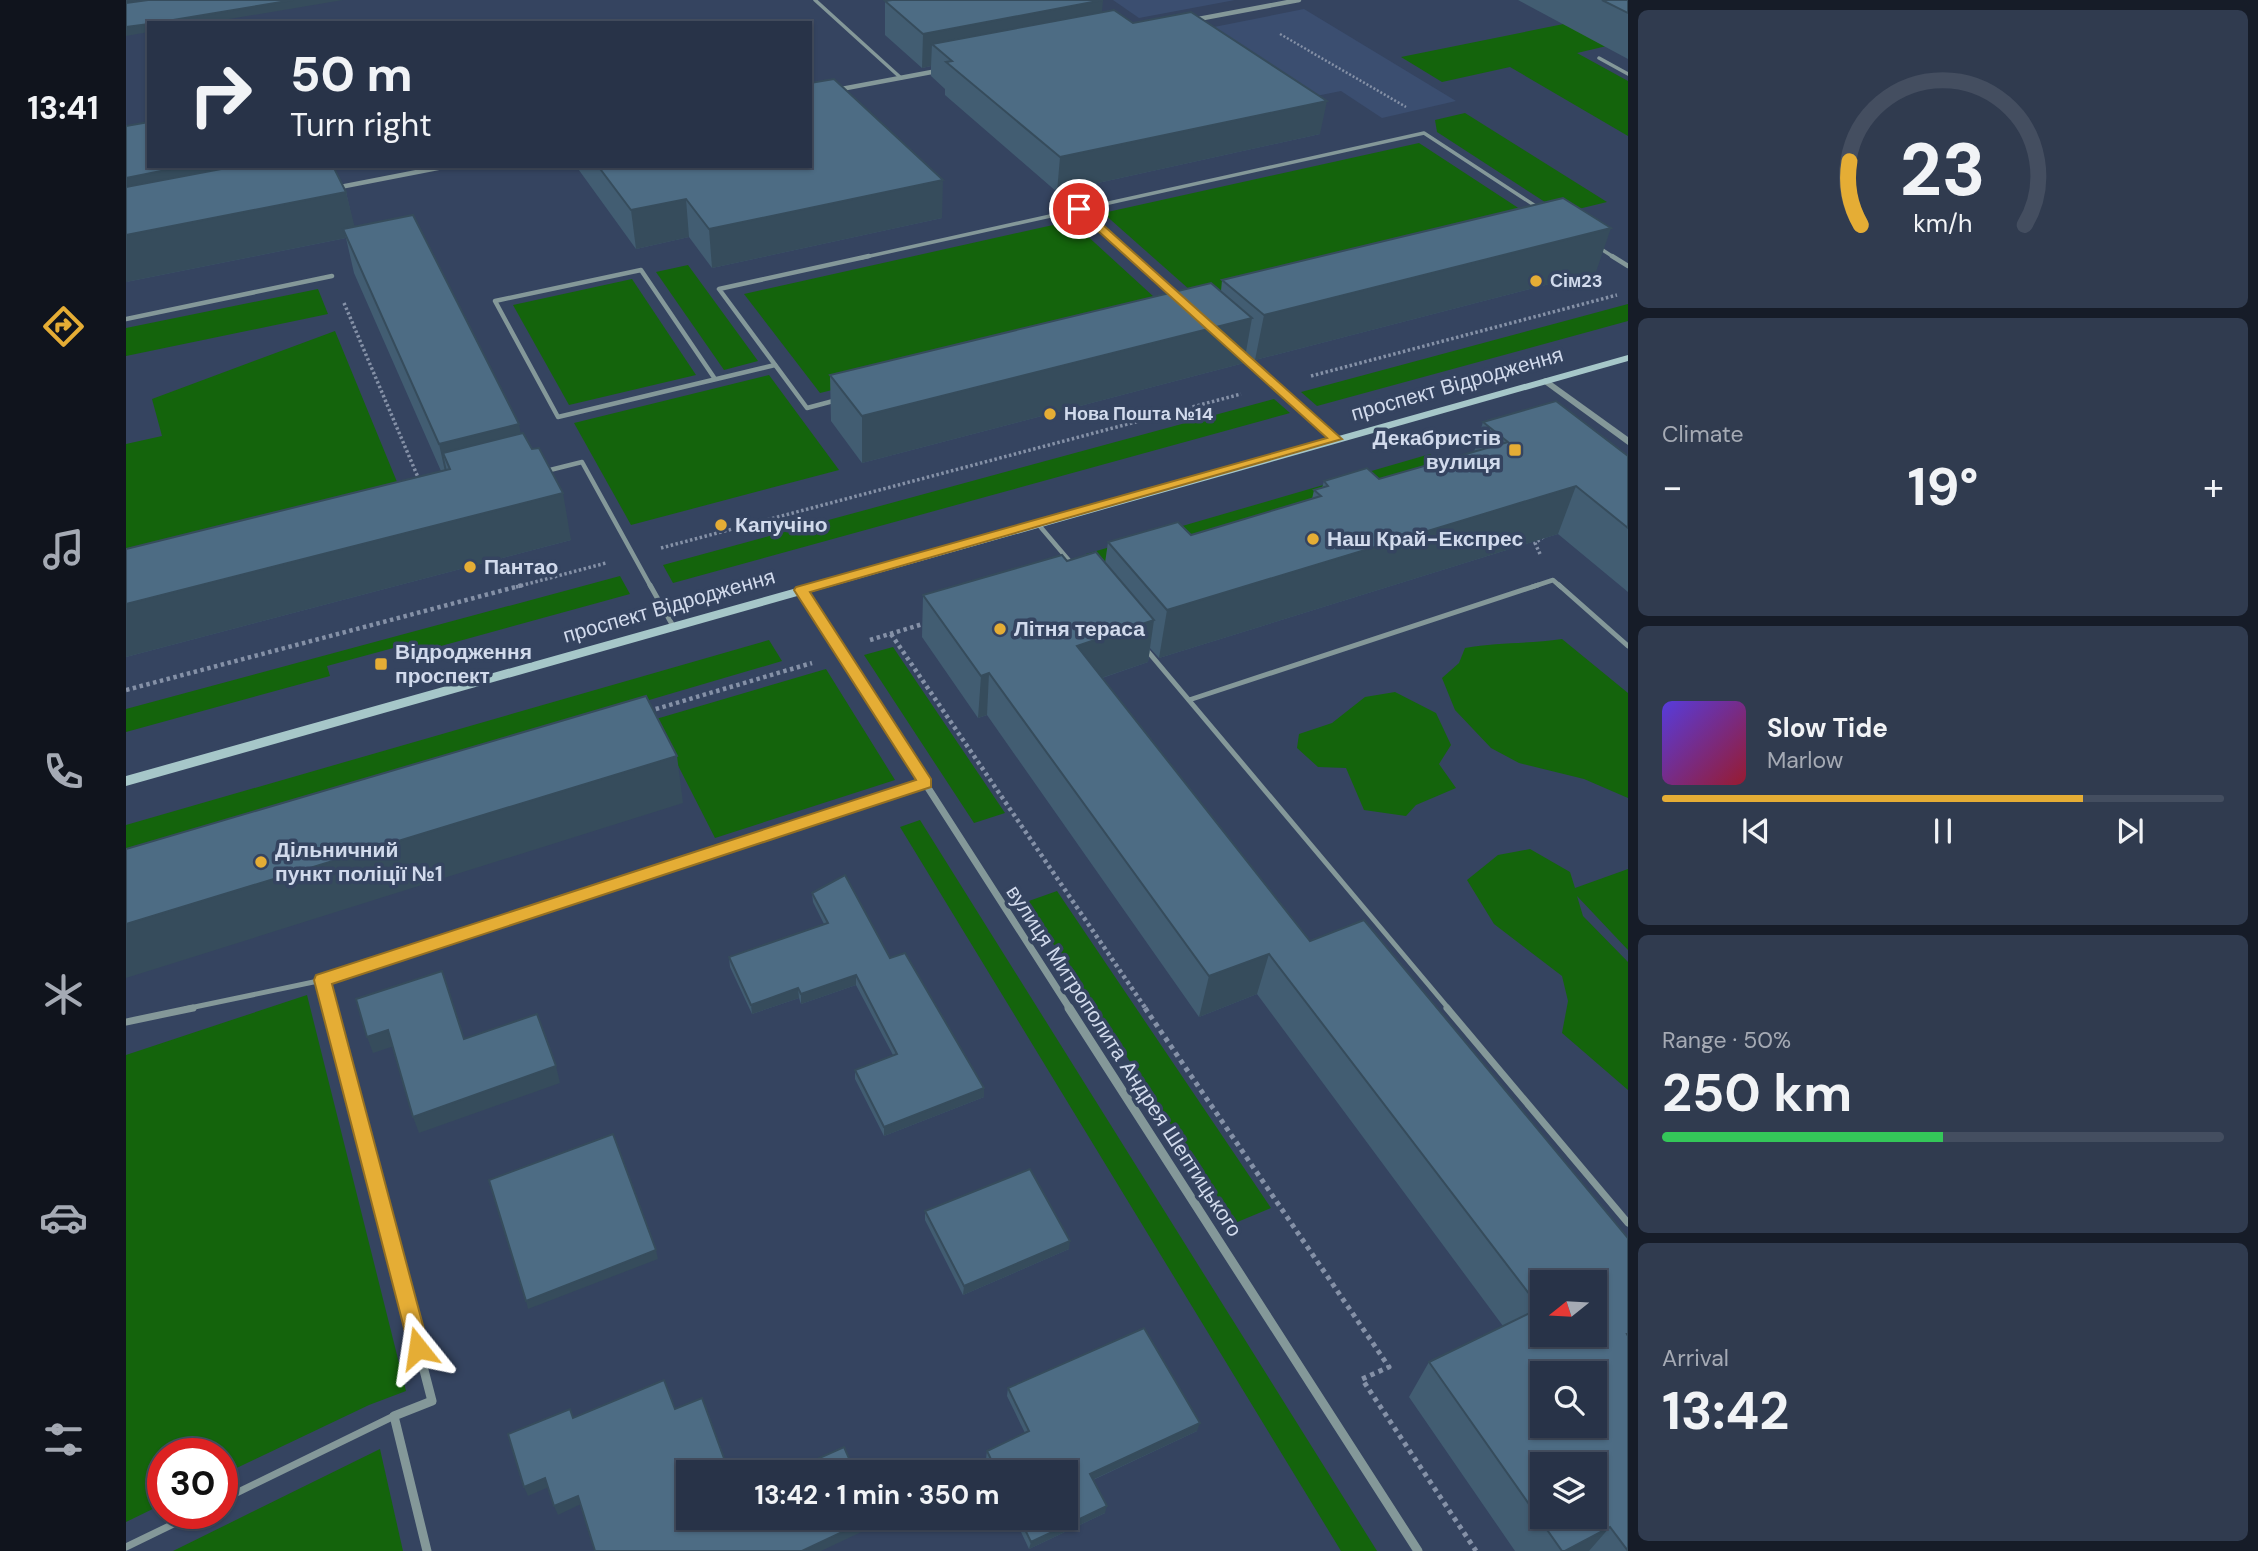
<!DOCTYPE html>
<meta charset="utf-8">
<style>
body{margin:0;font-family:"DM Sans",sans-serif;background:#303b4f;color:#f1f3f6;height:100vh;display:flex;flex-direction:column;font-size:26px;white-space:nowrap}
*{box-sizing:border-box;margin:0}
p{font-size:23px;color:#a5aab4}
.icon{flex:none;width:38px;height:38px;fill:none;stroke:currentColor;stroke-width:2;stroke-linecap:round;stroke-linejoin:round}
.map{position:relative;flex:1;overflow:hidden}
.panel{display:flex;flex-direction:column;gap:10px;padding:10px;background:#161c28;width:630px}
.panel>*{flex:none}
.banner{position:absolute;left:21px;top:21px;width:665px;height:147px;border-radius:0px;box-shadow:0 2px 5px #0004,0 0 0 2px #444e60;background:#283348;color:#f1f3f6;overflow:hidden}
.needle{width:46px;rotate:252deg}
.controls{position:absolute;left:1404px;top:1270px;display:grid;gap:14px}
.controls a{display:grid;place-items:center;width:77px;height:77px;border-radius:0px;background:#283348;box-shadow:0 2px 5px #0004,0 0 0 2px #444e60;font-size:35px}
.speed{position:absolute;left:21px;top:1438px;display:flex;gap:14px;font-size:35px;font-weight:700;text-align:center}
.speed>*{display:grid;place-content:center;width:91px;height:91px;border-radius:50%;background:#283348;box-shadow:0 2px 5px #0004,0 0 0 2px #444e60;line-height:1}
.speed .limit{border:10px solid #d22;background:#fff;color:#111}
.pin{position:absolute;display:grid;place-items:center;width:60px;height:60px;color:#fff;margin:-30px;border:4px solid #fff;border-radius:50%;box-shadow:0 2px 7px #0007}
.me{position:absolute;width:77px;margin:-38px;rotate:345deg;stroke-linejoin:round;filter:drop-shadow(0 0 5px #0008)}
.turn{display:flex;align-items:center;gap:24px;height:147px;padding:0 28px;font-size:32px}
.turn .icon{width:91px;height:91px;stroke-width:2.5}
.turn b{display:block;font-size:49px;line-height:60px}
.big{font-size:52px;font-weight:700;line-height:1.1}
.panel .widget{flex:1;display:flex;flex-direction:column;justify-content:center;gap:10px;min-width:0;padding:0 24px;border-radius:10px;background:#303b4f}
.panel .dial{align-items:center;gap:0}
.dial svg{height:182px;overflow:visible;fill:none;stroke:#444e60;stroke-width:7;stroke-linecap:round;text-anchor:middle}
.dial text{fill:#f1f3f6;stroke:none}
.song{display:flex;align-items:center;gap:21px}
.cover{width:84px;height:84px;border-radius:10px;background:linear-gradient(135deg,hsl(250 70% 55%),hsl(350 70% 35%))}
.played{height:7px;border-radius:4px;background:linear-gradient(90deg,#e5ad35 75%,#444e60 75%)}
.keys{display:flex;justify-content:space-around;direction:ltr}
.heat{display:flex;justify-content:space-between;align-items:center;font-size:38px;direction:ltr}
.charge{height:10px;border-radius:5px;background:linear-gradient(90deg,#34c759 50%,#444e60 0)}
.trip{position:absolute;left:550px;top:1460px;width:402px;height:70px;border-radius:0px;background:#283348;box-shadow:0 2px 5px #0004,0 0 0 2px #444e60;font-weight:700;line-height:70px;text-align:center}
main{display:flex;flex:1;min-height:0}
.dock{display:flex;flex-direction:column;width:126px;justify-content:space-around;align-items:center;background:#10141d;color:#a5aab4}
.dock .icon{width:49px;height:49px}
.dock .active{color:#e5ad35}
.dock b{font-size:32px;color:#f1f3f6}
.map>svg:first-child{display:block}
.built{fill:#3b4e70}
.green{fill:#14640c}
.lines{fill:none;stroke-linecap:round;stroke-linejoin:round}
.path-far3{stroke:#8591a7;stroke-width:2.5;stroke-dasharray:2 2;stroke-linecap:butt}
.path-far2{stroke:#8591a7;stroke-width:3.5;stroke-dasharray:2.5 2.5;stroke-linecap:butt}
.path-far1{stroke:#8591a7;stroke-width:4.5;stroke-dasharray:3.5 3.5;stroke-linecap:butt}
.path{stroke:#8591a7;stroke-width:5;stroke-dasharray:4.5 4.5;stroke-linecap:butt}
.service-far3{stroke:#849899;stroke-width:3.5}
.service-far2{stroke:#849899;stroke-width:4.5}
.service-far1{stroke:#849899;stroke-width:5}
.service{stroke:#849899;stroke-width:7}
.minor-far2{stroke:#849899;stroke-width:4.5}
.minor-far1{stroke:#849899;stroke-width:7}
.minor{stroke:#849899;stroke-width:9}
.tertiary{fill:#849899;fill-rule:evenodd}
.secondary{fill:#a6c7c9;fill-rule:evenodd}
.wall{fill:#425d72}
.shaded-wall{fill:#364c5c}
.building{fill:#4d6c84;stroke:#364c5c;stroke-width:2;fill-rule:evenodd}
.route{fill:#e5ad35;stroke:#957022;stroke-width:2}
.poi-dot{fill:#e5ad35;stroke:#354460;stroke-width:2.5}
.labels{text-anchor:middle;dominant-baseline:central;stroke-width:7;stroke-linejoin:round;paint-order:stroke}
.far-poi-label{font-size:18px;font-weight:bold;fill:#d1daec;stroke:#354460;text-anchor:start}
.street-label{font-size:21px;fill:#d1daec;stroke:#354460}
.poi-label{font-size:21px;font-weight:bold;fill:#d1daec;stroke:#354460;text-anchor:start}
</style>
<main>
<nav class="dock">
<b>13:41</b>
<svg class="icon active" aria-label="directions" viewBox="0 0 24 24"><path d="M12 3l9 9-9 9-9-9zM9 14v-3h6M13 9l2 2-2 2"/></svg>
<svg class="icon" aria-label="music" viewBox="0 0 24 24"><path d="M9 18V5l10-2v13"/><circle cx="6" cy="18" r="3"/><circle cx="16" cy="16" r="3"/></svg>
<svg class="icon" aria-label="phone" viewBox="0 0 24 24"><path d="M5 4h4l2 5-3 2q2 4 5 5l2-3 5 2v4C11 20 4 13 5 4z"/></svg>
<svg class="icon" aria-label="climate" viewBox="0 0 24 24"><path d="M12 3v18M4 7l16 10M4 17L20 7"/></svg>
<svg class="icon" aria-label="car" viewBox="0 0 24 24"><path d="M5 17H2v-5l4-1 3-4h7l3 4 3 1v5h-3M9 17h6M6 11h13"/><circle cx="7" cy="17" r="2"/><circle cx="17" cy="17" r="2"/></svg>
<svg class="icon" aria-label="filters" viewBox="0 0 24 24"><path d="M4 7h16M4 17h16"/><circle cx="9" cy="7" r="2"/><circle cx="15" cy="17" r="2"/></svg>
</nav>
<div class="map">
<svg width="1502" height="1551" viewBox="0 0 1502 1551">
<rect width="100%" height="100%" fill="#354460"/>
<g class="built">
<polygon points="987,0 1109,0 1013,18"/>
<polygon points="1178,9 1330,101 1256,118 1215,91 1185,97 1083,28"/>
</g>
<g class="green">
<polygon points="1502,11 1502,41 1451,53 1502,81 1502,136 1384,67 1316,82 1275,57"/>
<polygon points="1339,113 1481,202 1436,213 1311,132 1309,120"/>
<polygon points="1293,143 1406,217 1073,298 977,213"/>
<polygon points="945,221 1040,308 694,393 618,294"/>
<polygon points="562,265 632,361 598,370 530,272"/>
<polygon points="506,279 570,375 443,405 387,305"/>
<polygon points="192,289 202,314 0,356 0,328"/>
<polygon points="1502,304 1502,321 1191,406 1175,392"/>
<polygon points="209,331 276,494 0,562 0,444 36,436 26,399"/>
<polygon points="643,375 713,470 505,525 448,423"/>
<polygon points="1148,399 1164,413 547,583 537,565"/>
<polygon points="1304,454 1317,465 971,566 960,554"/>
<polygon points="494,576 504,594 286,654 282,644 201,666 204,676 0,732 0,709"/>
<path d="M 1436,639 L 1502,693 L 1502,798 L 1458,779 L 1393,763 L 1365,748 L 1329,710 L 1316,678 L 1333,663 L 1339,648 C 1372,642 1404,644 1436,639 Z"/>
<polygon points="643,640 656,661 0,854 0,825"/>
<polygon points="767,647 879,813 848,823 738,655"/>
<polygon points="700,669 769,780 589,838 535,732 180,822"/>
<polygon points="1269,692 1310,713 1325,745 1313,764 1330,788 1290,805 1280,816 1238,810 1220,768 1192,767 1171,748 1173,734 1206,723 1239,697"/>
<polygon points="794,820 1251,1551 1215,1551 774,827"/>
<polygon points="1404,849 1444,872 1449,888 1502,869 1502,950 1451,896 1457,916 1502,962 1502,1090 1436,1033 1442,1001 1436,976 1368,924 1341,880 1372,855"/>
<polygon points="931,891 1145,1208 1109,1223 900,902"/>
<polygon points="181,995 280,1391 243,1405 96,1475 96,1454 37,1454 37,1504 0,1522 0,1055"/>
<polygon points="254,1449 277,1551 47,1551"/>
</g>
<g class="lines">
<polyline class="path-far3" points="1154,34 1280,107"/>
<g class="path-far2">
<polyline points="218,303 294,482"/>
<polyline points="1185,376 1491,295"/>
<polyline points="535,548 1115,394"/>
<polyline points="1414,554 1409,543 1420,535"/>
<polyline points="390,587 480,563"/>
</g>
<g class="path-far1">
<polyline points="765,634 1020,1009"/>
<polyline points="744,640 800,623"/>
<polyline points="0,690 397,585"/>
<polyline points="523,711 686,663"/>
</g>
<polyline class="path" points="1019,1008 1263,1367 1236,1379 1350,1551"/>
<g class="service-far3">
<polyline points="689,0 775,78"/>
<polyline points="1473,58 1502,74"/>
<polyline points="953,209 1007,258"/>
<polyline points="1472,247 1489,258"/>
<polyline points="735,258 1298,133 1411,207"/>
</g>
<g class="service-far2">
<polyline points="1005,256 1050,296"/>
<polyline points="1486,256 1502,266"/>
<polyline points="0,319 206,276"/>
<polyline points="1115,354 1210,439"/>
<polyline points="589,379 515,270 369,301 432,417 649,365"/>
<polyline points="711,400 681,408 593,289 743,256"/>
<polyline points="420,471 456,462 525,587"/>
<polyline points="912,524 946,564"/>
<polyline points="1406,587 1427,580 1435,587"/>
</g>
<g class="service-far1">
<polyline points="524,585 547,626"/>
<polyline points="1433,585 1502,646"/>
<polyline points="1019,648 1323,1009"/>
<polyline points="1063,700 1412,585"/>
<polyline points="59,1009 197,980 800,783"/>
</g>
<g class="service">
<polyline points="1321,1008 1502,1223"/>
<polyline points="0,1022 67,1008"/>
<polyline points="96,1500 268,1416"/>
<polyline points="0,1547 68,1514"/>
</g>
<g class="minor-far2">
<polyline points="1067,20 1173,0"/>
<polyline points="710,90 811,71"/>
<polyline points="209,188 322,166"/>
</g>
<g class="minor-far1">
<polyline points="675,590 944,1009"/>
<polyline points="197,980 205,1009"/>
</g>
<g class="minor">
<polyline points="204,1008 306,1401 268,1416 301,1551"/>
<polyline points="943,1008 1292,1551"/>
</g>
<polygon class="tertiary" points="1420,378 1502,437 1502,445 1417,383 1417,379"/>
<polygon class="secondary" points="1502,355 1502,361 0,786 0,776"/>
</g>
<g class="wall">
<polygon points="1392,0 1502,0 1502,59"/>
<polygon points="759,1 976,12 1007,23 1194,134 931,192 819,95 819,89 805,76 805,66 796,68 759,35"/>
<polygon points="450,166 684,166 816,218 586,268 563,237 510,249"/>
<polygon points="220,192 228,227 395,434 445,540 0,657 0,549 315,471 228,273 220,238 0,282"/>
<polygon points="1470,272 1129,360 1120,352 1118,363 736,463 705,421 704,375 1095,291 1096,280"/>
<polygon points="1357,422 1502,456 1502,592 1432,534 1033,658 1024,648 1022,662 976,678 1184,941 1502,1238 1502,1551 1389,1551 1283,1397 1303,1362 1377,1326 1131,994 1073,1017 861,715 852,718 796,637 797,595 941,561 979,563 982,542 1065,535 1186,499 1188,490 1196,488 1198,481 1253,479 1348,452"/>
<polygon points="686,893 764,958 858,1088 858,1097 758,1136 729,1079 729,1070 767,1055 730,985 675,1004 673,998 626,1014 604,967 603,957 698,924 687,902"/>
<polygon points="799,1211 943,1249 837,1295 799,1220"/>
<polygon points="882,1388 1071,1431 967,1480 979,1513 903,1549 888,1517 940,1517 940,1472 866,1472 860,1459 861,1451 899,1433 881,1396"/>
</g>
<g class="shaded-wall">
<polygon points="0,0 15,0 0,3"/>
<polygon points="167,0 217,0 80,23 29,23"/>
<polygon points="977,0 974,34 826,61 806,44 805,66 796,68 797,34"/>
<polygon points="23,24 23,32 0,36 0,27"/>
<polygon points="1201,101 1194,134 931,192 934,157"/>
<polygon points="60,166 201,166 0,224 0,178"/>
<polygon points="817,180 816,218 586,268 583,229"/>
<polygon points="220,192 231,236 217,229 220,238 0,282 0,235"/>
<polygon points="560,199 563,237 510,249 505,210"/>
<polygon points="1485,228 1470,272 1129,360 1138,315"/>
<polygon points="1126,318 1118,363 736,463 736,416"/>
<polygon points="393,424 402,471 324,469 317,453 325,490 323,490 313,444"/>
<polygon points="1450,486 1432,534 1033,658 1041,610"/>
<polygon points="437,493 445,540 0,657 0,604"/>
<polygon points="1028,620 1022,662 946,688 951,646"/>
<polygon points="863,673 861,715 852,718 855,676"/>
<polygon points="551,756 557,803 0,978 0,924"/>
<polygon points="1143,954 1131,994 1073,1017 1083,976"/>
<polygon points="730,975 730,985 675,1004 675,994"/>
<polygon points="672,988 673,998 626,1014 625,1005"/>
<polygon points="262,1030 268,1046 247,1053 241,1037"/>
<polygon points="430,1066 434,1083 293,1133 287,1117"/>
<polygon points="858,1088 858,1097 758,1136 758,1127"/>
<polygon points="944,1241 943,1249 837,1295 838,1286"/>
<polygon points="530,1250 532,1259 402,1309 400,1301"/>
<polygon points="1074,1423 1071,1431 962,1482 964,1474"/>
<polygon points="419,1478 423,1487 402,1496 398,1487"/>
<polygon points="452,1496 455,1504 432,1515 428,1506"/>
<polygon points="981,1506 979,1513 903,1549 905,1542"/>
<polygon points="748,1517 748,1526 695,1551 676,1551"/>
<polygon points="1484,1527 1463,1551 1439,1551"/>
</g>
<g class="building">
<polygon points="22,0 167,0 29,23 23,23 23,24 0,27 0,3"/>
<polygon points="766,0 977,0 797,34 759,1"/>
<polygon points="1476,0 1502,0 1502,13"/>
<polygon points="988,10 1007,23 1065,12 1201,101 934,157 820,62 826,61 806,44"/>
<polygon points="708,79 817,180 583,229 560,199 505,210 472,166 684,166 684,83"/>
<polygon points="23,122 23,166 60,166 0,178 0,126"/>
<polygon points="111,166 207,166 220,192 0,235 0,187"/>
<polygon points="1437,198 1485,228 1138,315 1096,280"/>
<polygon points="287,215 393,424 313,444 217,229"/>
<polygon points="1085,283 1126,318 736,416 704,375"/>
<polygon points="1430,401 1502,456 1502,528 1450,486 1041,610 982,542 1052,522 1065,535 1195,496 1188,490 1202,486 1198,481 1241,468 1253,479 1382,442 1357,422"/>
<polygon points="397,433 406,449 413,448 437,493 0,604 0,549 324,469 317,453"/>
<path d="M 970,552 L 1028,620 L 951,646 L 1184,941 L 1238,920 L 1502,1238 L 1502,1334 L 1501,1334 L 1502,1336 L 1502,1551 L 1484,1527 L 1439,1551 L 1436,1551 L 1303,1362 L 1414,1308 L 1143,954 L 1083,976 L 863,673 L 855,676 L 797,595 L 936,555 L 941,561 ZM 1416,1283 L 1468,1283 L 1468,1335 L 1416,1335 ZM 1416,1374 L 1468,1374 L 1468,1426 L 1416,1426 ZM 1416,1465 L 1468,1465 L 1468,1517 L 1416,1517 Z"/>
<polygon points="520,696 551,756 0,924 0,849"/>
<polygon points="719,875 764,958 779,953 858,1088 758,1127 729,1070 771,1054 730,975 675,994 672,988 625,1005 603,957 702,923 686,893"/>
<polygon points="316,971 338,1039 411,1014 430,1066 287,1117 262,1030 241,1037 230,999"/>
<polygon points="487,1134 530,1250 400,1301 363,1180"/>
<polygon points="904,1169 944,1241 838,1286 799,1211"/>
<polygon points="1018,1328 1074,1423 964,1474 981,1506 905,1542 893,1517 940,1517 940,1472 871,1472 861,1451 903,1431 882,1388"/>
<polygon points="538,1380 549,1409 576,1398 603,1472 562,1472 562,1517 748,1517 676,1551 469,1551 452,1496 428,1506 419,1478 398,1487 382,1434 444,1409 447,1418"/>
<polygon points="718,1447 729,1472 662,1472"/>
</g>
<polygon class="route" points="950,207 957,207 1216,439 684,592 805,779 805,787 206,984 303,1348 300,1355 292,1358 285,1355 188,980 190,975 790,780 668,590 670,587 1201,438 950,211"/>
<g class="poi-dot">
<circle cx="1410" cy="281" r="7"/>
<circle cx="924" cy="414" r="7"/>
<rect x="1382" y="443" width="14" height="14" rx="3.5"/>
<circle cx="595" cy="525" r="7"/>
<circle cx="1187" cy="539" r="7"/>
<circle cx="344" cy="567" r="7"/>
<circle cx="874" cy="629" r="7"/>
<rect x="248" y="657" width="14" height="14" rx="3.5"/>
<circle cx="135" cy="862" r="7"/>
</g>
<g class="labels">
<g class="far-poi-label">
<text x="1424" y="281">Сім23</text>
<text x="938" y="414">Нова Пошта №14</text>
</g>
<g class="street-label">
<text transform="translate(1331 384) rotate(-16)">проспект Відродження</text>
<text transform="translate(543 606) rotate(-16)">проспект Відродження</text>
<text transform="translate(998 1061) rotate(57)">вулиця Митрополита Андрея Шептицького</text>
</g>
<g class="poi-label">
<text x="1375" y="438" text-anchor="end">Декабристів<tspan x="1375" dy="24">вулиця</tspan></text>
<text x="609" y="525">Капучіно</text>
<text x="1201" y="539">Наш Край-Експрес</text>
<text x="358" y="567">Пантао</text>
<text x="888" y="629">Літня тераса</text>
<text x="269" y="652">Відродження<tspan x="269" dy="24">проспект</tspan></text>
<text x="149" y="850">Дільничний<tspan x="149" dy="24">пункт поліції №1</tspan></text>
</g>
</g>
</svg>
<div class="controls">
<a><svg class="needle" viewBox="-14 -14 28 28"><path d="M0-13l5 13h-10z" fill="#e53935"/><path d="M0 13l5-13h-10z" fill="#a5aab4"/></svg></a>
<a><svg class="icon" aria-label="search" viewBox="0 0 24 24"><circle cx="10" cy="10" r="6"/><path d="M15 15l6 6"/></svg></a>
<a><svg class="icon" aria-label="layers" viewBox="0 0 24 24"><path d="M12 4l9 5-9 5-9-5zM3 14l9 5 9-5"/></svg></a>
</div>
<div class="speed"><div class="limit">30</div></div>
<div class="pin" style="left:953px;top:209px;background:#d93025"><svg class="icon" aria-label="arrive" viewBox="0 0 24 24"><path d="M6 21V4h12l-3 4 3 4H6"/></svg></div>
<svg class="me" style="left:292px;top:1348px" viewBox="-20 -20 40 40"><path d="M0-17L14 15 0 8-14 15z" fill="#e5ad35" stroke="#fff" stroke-width="4"/></svg>
<div class="trip">13:42 · 1 min · 350 m</div>
<div class="banner">
<div class="turn"><svg class="icon" aria-label="right" viewBox="0 0 24 24"><path d="M7 20v-9h11M14 6l5 5-5 5"/></svg><div><b>50 m</b>Turn right</div></div>
</div>
</div>
<section class="panel">
<div class="widget dial"><svg viewBox="0 0 100 80">
<path d="M14 69A42 42 0 1 1 86 69"/>
<path d="M14 69A42 42 0 0 1 9 41" stroke="#e5ad35"/>
<text x="50" y="56" font-size="32" font-weight="700">23</text>
<text x="50" y="72" font-size="11">km/h</text>
</svg></div>
<div class="widget"><p>Climate</p>
<div class="heat"><a>−</a><b class="big">19°</b><a>+</a></div>
</div>
<div class="widget">
<div class="song"><i class="cover"></i><div><b>Slow Tide</b><p>Marlow</p></div></div>
<div class="played"></div>
<div class="keys"><svg class="icon" aria-label="previous" viewBox="0 0 24 24"><path d="M18 5L8 12l10 7zM5 5v14"/></svg><svg class="icon" aria-label="pause" viewBox="0 0 24 24"><path d="M8 5v14M16 5v14"/></svg><svg class="icon" aria-label="next" viewBox="0 0 24 24"><path d="M6 5l10 7-10 7zM19 5v14"/></svg></div>
</div>
<div class="widget"><p>Range · 50%</p><b class="big">250 km</b><div class="charge"></div></div>
<div class="widget"><p>Arrival</p><b class="big">13:42</b></div>
</section>
</main>
